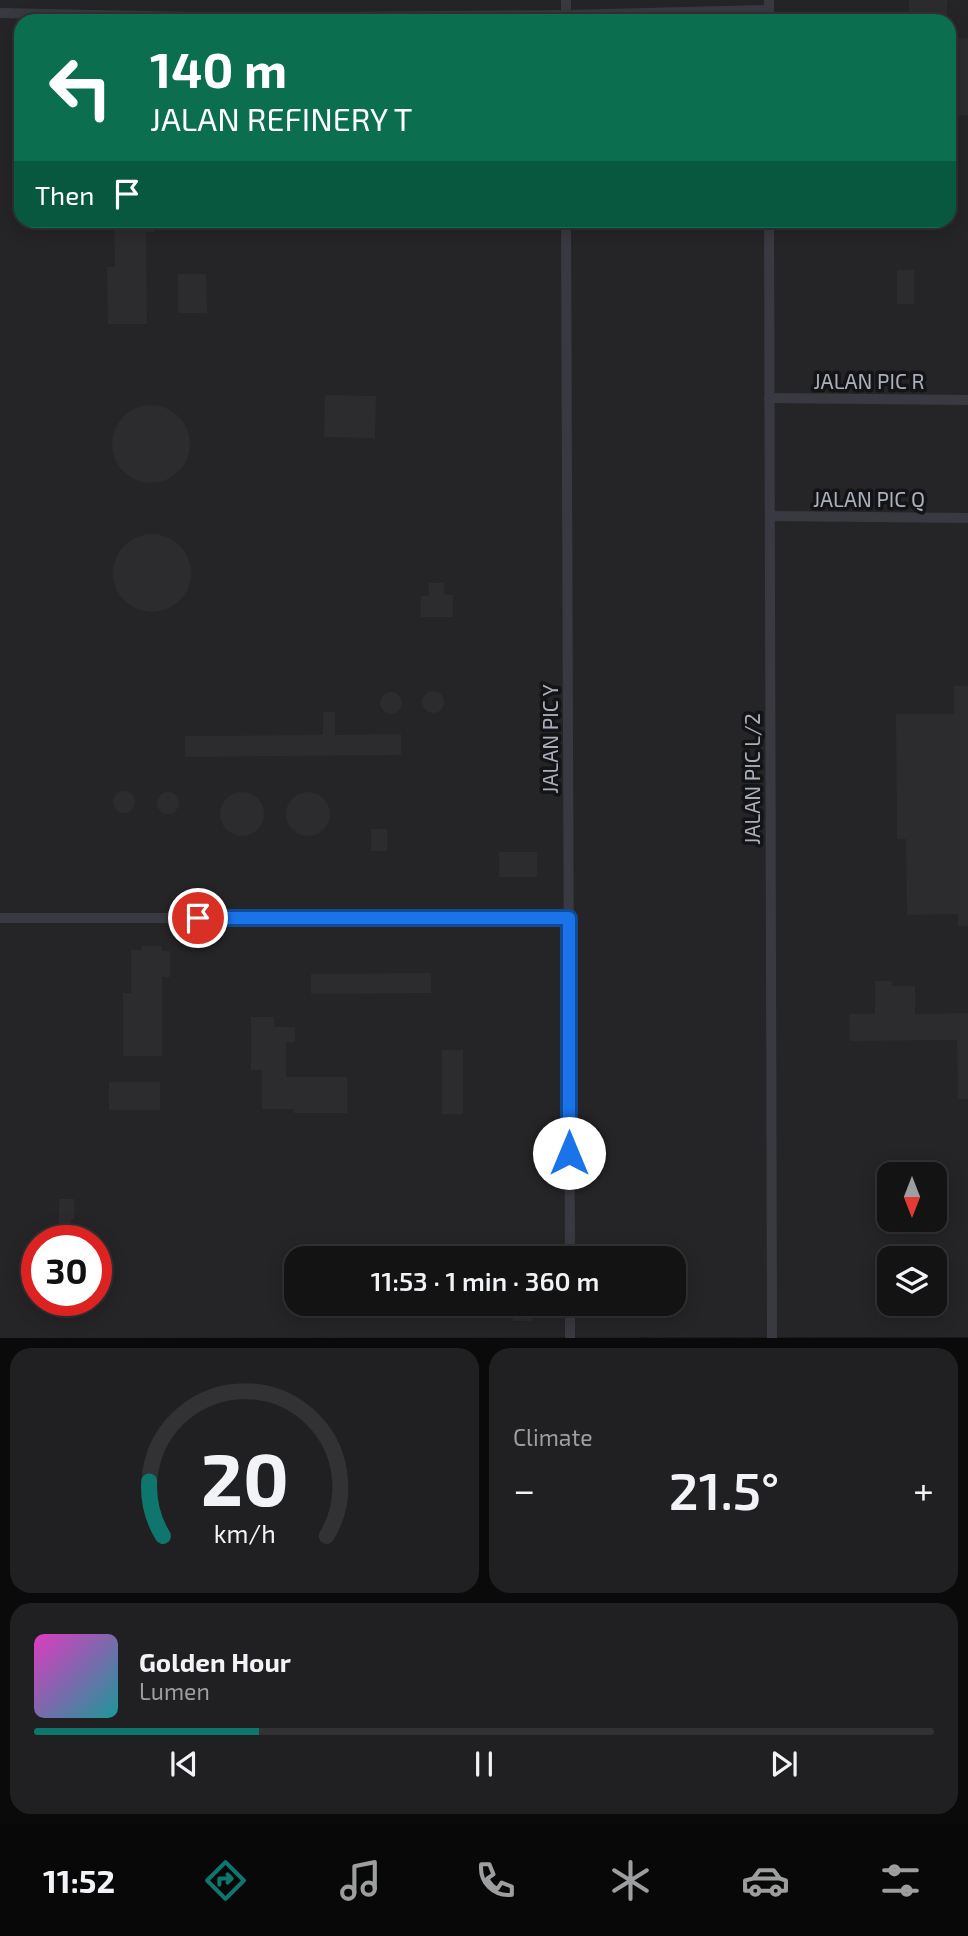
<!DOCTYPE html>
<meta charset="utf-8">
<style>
body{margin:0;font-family:"Exo 2",sans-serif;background:#202022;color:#f1f3f6;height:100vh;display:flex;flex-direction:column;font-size:26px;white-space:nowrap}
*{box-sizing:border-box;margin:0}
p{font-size:23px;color:#9d9ea0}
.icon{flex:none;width:38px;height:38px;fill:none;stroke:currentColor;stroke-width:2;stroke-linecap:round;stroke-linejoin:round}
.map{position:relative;height:1338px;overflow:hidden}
.sheet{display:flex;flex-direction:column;gap:10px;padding:10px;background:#0a0a0b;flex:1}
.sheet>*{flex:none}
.top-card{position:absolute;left:14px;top:14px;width:942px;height:214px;border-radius:21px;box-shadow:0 4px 18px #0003,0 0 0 2px #323234;background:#0b6e4f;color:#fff;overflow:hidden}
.needle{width:46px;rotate:180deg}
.controls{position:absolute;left:877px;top:1162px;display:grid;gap:14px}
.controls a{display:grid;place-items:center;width:70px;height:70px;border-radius:14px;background:#131314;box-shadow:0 4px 18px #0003,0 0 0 2px #323234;font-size:35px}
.speed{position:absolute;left:21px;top:1225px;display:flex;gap:14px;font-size:35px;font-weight:700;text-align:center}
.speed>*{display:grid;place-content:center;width:91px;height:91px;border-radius:50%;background:#131314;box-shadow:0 4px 18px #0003,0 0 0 2px #323234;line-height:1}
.speed .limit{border:10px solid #d22;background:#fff;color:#111}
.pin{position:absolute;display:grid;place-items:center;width:60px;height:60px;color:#fff;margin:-30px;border:4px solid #fff;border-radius:50%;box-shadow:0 2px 7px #0007}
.me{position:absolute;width:77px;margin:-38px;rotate:0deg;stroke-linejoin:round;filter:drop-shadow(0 0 5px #0008)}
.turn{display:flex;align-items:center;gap:24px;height:147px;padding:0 21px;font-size:32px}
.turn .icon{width:91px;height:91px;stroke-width:2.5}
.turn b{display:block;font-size:49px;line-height:60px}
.then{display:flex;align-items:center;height:66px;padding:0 21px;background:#0003;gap:14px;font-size:26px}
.big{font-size:52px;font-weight:600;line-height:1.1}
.sheet .widget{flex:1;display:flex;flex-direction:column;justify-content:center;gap:10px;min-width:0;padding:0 24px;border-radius:21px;background:#202022}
.sheet .dial{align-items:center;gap:0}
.dial svg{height:182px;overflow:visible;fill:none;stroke:#323234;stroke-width:7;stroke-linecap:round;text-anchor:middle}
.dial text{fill:#f1f3f6;stroke:none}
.song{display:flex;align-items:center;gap:21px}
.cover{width:84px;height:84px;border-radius:10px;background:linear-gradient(135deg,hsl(310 70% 55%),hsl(180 70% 35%))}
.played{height:7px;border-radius:4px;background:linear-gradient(90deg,#0f766e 25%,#323234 25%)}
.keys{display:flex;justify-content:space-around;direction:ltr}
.heat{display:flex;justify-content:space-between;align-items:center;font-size:38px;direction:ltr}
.sheet .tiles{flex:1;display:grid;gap:10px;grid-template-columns:1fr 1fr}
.widget:last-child{grid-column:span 2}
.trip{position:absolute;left:284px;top:1246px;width:402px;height:70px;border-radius:21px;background:#131314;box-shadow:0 4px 18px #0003,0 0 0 2px #323234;font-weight:600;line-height:70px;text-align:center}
.dock{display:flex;height:112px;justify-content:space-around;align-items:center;background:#080808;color:#9d9ea0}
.dock .icon{width:49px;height:49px}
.dock .on{color:#0f766e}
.dock b{font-size:32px;color:#f1f3f6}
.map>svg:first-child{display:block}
.built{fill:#252528;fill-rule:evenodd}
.building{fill:#2c2c2f}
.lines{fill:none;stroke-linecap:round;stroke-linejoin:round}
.minor{stroke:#393a41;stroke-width:10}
.route-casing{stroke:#114b97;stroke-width:18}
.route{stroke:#1a73e8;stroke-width:12}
.labels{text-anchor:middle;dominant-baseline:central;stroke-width:7;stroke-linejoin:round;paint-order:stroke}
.street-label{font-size:21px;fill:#aaafbc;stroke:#141416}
</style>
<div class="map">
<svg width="968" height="1338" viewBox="0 0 968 1338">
<rect width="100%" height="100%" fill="#19191b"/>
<path class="built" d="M 0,0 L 968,0 L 968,1337 L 0,1338 ZM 21,21 L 948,21 L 948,220 L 21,220 ZM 889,1174 L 934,1174 L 934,1220 L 889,1220 ZM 37,1241 L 96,1241 L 96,1300 L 37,1300 ZM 296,1258 L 674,1258 L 674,1304 L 296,1304 ZM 889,1258 L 934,1258 L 934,1304 L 889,1304 Z"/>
<g class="building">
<rect x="909" y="0" width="38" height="21"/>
<polygon points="954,38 968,38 968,115 954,116"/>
<polygon points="114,220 154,220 154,232 146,232 147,324 108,324 107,267 115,267"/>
<rect x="897" y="270" width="17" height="34"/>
<polygon points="178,274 206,274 207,313 178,313"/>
<polygon points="325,395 376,396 375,438 324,437"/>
<circle cx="151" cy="444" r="39"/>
<circle cx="152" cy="573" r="39"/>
<polygon points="429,583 444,583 444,595 453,595 453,617 421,617 421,596 429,596"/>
<polygon points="954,686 968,686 968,926 958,926 958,914 907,915 906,839 897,839 896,714 954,714"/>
<circle cx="433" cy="702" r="11"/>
<circle cx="391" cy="703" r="11"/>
<polygon points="323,712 335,712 335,735 401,734 401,755 185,757 185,736 323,735"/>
<circle cx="124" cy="802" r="11"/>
<circle cx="168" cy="803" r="11"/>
<circle cx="242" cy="814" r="22"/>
<circle cx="308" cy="814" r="22"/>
<rect x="371" y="829" width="16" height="22"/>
<rect x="499" y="852" width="38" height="25"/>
<polygon points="142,946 162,946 162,951 170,951 170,977 162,977 162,1056 123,1056 123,993 131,993 131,950 142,950"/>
<polygon points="431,973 431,993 311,994 311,974"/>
<polygon points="875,981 892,981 892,986 915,986 915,1014 968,1013 968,1099 958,1099 957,1040 850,1041 849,1014 875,1014"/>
<polygon points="251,1017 274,1017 274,1027 295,1027 295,1042 286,1042 286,1077 347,1077 347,1113 294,1113 294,1109 262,1109 262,1070 251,1070"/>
<rect x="442" y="1050" width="21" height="64"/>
<rect x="109" y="1082" width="51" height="28"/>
<polygon points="59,1199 74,1199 74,1219 71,1219 71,1234 59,1234"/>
<rect x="513" y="1304" width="19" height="17"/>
</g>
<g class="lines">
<g class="minor">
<polyline points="566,0 566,20"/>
<polyline points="0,13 238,18 566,15 769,10"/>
<polyline points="769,21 769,0"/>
<polyline points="566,220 570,1258"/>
<polyline points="769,220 772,1338"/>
<polyline points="769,398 968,400"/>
<polyline points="770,516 968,518"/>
<polyline points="0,918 569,918"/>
<polyline points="570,1304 570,1338"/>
</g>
</g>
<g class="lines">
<g class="route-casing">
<polyline id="route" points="198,918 569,918 569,1153"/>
</g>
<use href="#route" class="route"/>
</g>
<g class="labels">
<g class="street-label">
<text x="869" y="380">JALAN PIC R</text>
<text x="869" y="498">JALAN PIC Q</text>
<text transform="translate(549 739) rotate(-90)">JALAN PIC Y</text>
<text transform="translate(751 779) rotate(-90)">JALAN PIC L/2</text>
</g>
</g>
</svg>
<div class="controls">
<a><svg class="needle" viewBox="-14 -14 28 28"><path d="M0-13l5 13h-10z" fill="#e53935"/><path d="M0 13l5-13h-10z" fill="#9d9ea0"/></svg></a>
<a><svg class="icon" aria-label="layers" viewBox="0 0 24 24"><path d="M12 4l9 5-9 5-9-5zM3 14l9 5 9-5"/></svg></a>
</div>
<div class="speed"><div class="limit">30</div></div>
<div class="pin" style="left:198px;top:918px;background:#d93025"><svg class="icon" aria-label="arrive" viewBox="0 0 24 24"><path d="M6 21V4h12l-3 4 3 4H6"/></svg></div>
<svg class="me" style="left:569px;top:1153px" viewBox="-20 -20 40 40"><circle r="19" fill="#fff"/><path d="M0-13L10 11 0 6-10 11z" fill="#1a73e8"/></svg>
<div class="trip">11:53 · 1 min · 360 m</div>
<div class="top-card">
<div class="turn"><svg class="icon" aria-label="left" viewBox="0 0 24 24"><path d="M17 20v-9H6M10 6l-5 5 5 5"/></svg><div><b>140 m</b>JALAN REFINERY T</div></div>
<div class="then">Then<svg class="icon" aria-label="arrive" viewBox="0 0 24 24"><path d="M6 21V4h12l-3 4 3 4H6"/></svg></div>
</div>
</div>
<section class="sheet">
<div class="tiles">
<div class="widget dial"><svg viewBox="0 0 100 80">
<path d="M14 69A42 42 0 1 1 86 69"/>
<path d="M14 69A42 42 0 0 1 8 45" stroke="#0f766e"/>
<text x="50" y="56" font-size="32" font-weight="700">20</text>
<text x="50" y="72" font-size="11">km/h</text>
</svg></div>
<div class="widget"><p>Climate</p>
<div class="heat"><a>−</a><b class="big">21.5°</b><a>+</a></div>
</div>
<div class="widget">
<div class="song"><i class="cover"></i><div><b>Golden Hour</b><p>Lumen</p></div></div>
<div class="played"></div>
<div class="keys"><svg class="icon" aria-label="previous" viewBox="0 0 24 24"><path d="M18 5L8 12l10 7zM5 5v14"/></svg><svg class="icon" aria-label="pause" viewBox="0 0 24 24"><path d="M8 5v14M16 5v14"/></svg><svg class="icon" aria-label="next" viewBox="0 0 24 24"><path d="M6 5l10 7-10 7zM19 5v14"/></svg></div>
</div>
</div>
</section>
<nav class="dock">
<b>11:52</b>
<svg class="icon on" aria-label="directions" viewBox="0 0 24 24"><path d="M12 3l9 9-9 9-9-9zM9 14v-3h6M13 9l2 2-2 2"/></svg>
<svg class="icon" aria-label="music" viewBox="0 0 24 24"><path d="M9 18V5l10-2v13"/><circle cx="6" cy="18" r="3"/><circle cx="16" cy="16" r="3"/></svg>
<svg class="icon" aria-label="phone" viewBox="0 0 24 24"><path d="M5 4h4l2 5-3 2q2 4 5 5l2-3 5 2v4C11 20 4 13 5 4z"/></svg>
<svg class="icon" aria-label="climate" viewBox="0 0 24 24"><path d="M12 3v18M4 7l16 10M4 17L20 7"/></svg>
<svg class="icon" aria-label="car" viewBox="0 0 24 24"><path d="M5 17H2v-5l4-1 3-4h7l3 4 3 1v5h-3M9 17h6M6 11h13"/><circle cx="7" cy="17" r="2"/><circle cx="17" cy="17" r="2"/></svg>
<svg class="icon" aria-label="filters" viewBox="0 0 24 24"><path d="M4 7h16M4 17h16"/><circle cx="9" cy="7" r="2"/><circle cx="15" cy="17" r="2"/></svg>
</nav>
